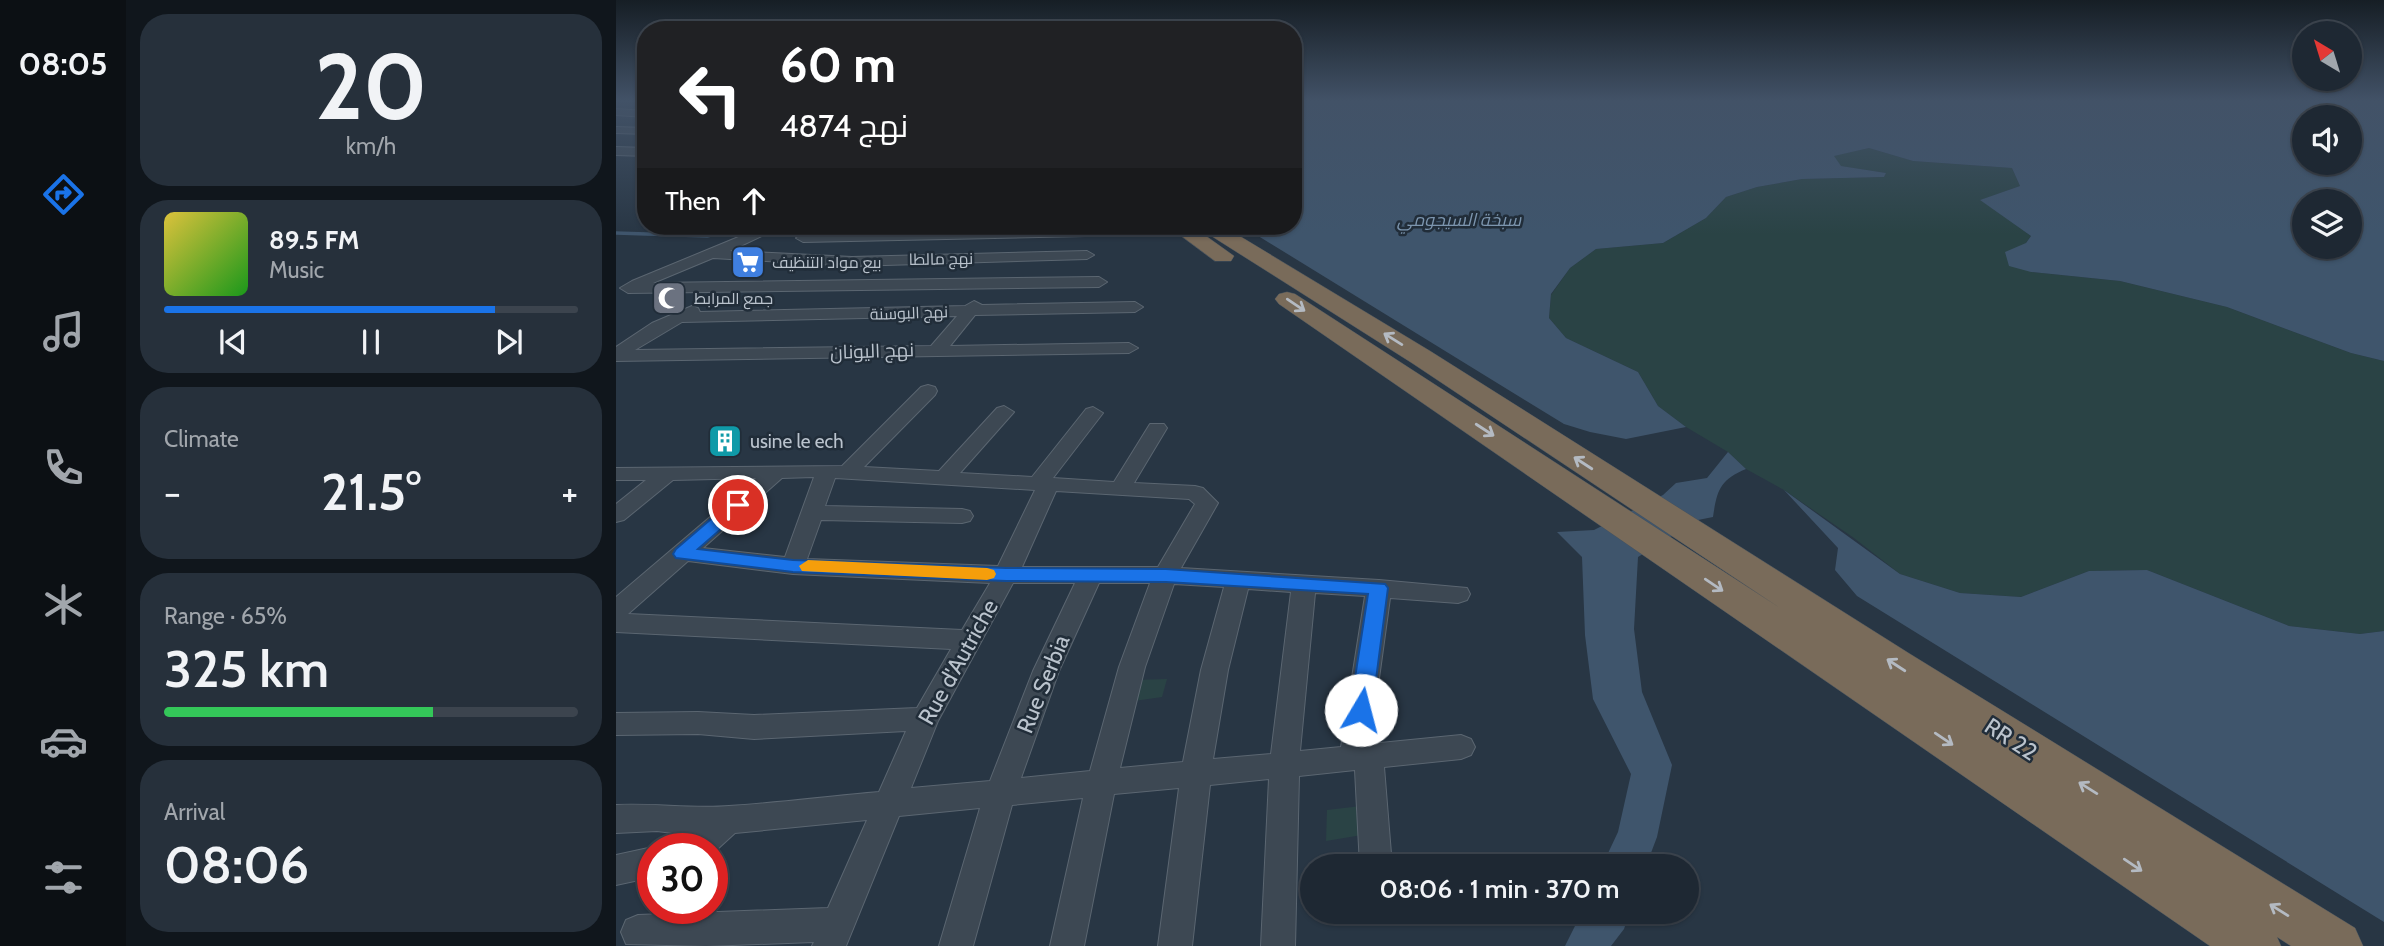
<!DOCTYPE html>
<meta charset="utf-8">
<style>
body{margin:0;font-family:Cabin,Cairo,sans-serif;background:#26303b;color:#f1f3f6;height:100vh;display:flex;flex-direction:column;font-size:26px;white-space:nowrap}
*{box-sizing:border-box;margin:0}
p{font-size:23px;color:#a1a6ac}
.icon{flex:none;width:38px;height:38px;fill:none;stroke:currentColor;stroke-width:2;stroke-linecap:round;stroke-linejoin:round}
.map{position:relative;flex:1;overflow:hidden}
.details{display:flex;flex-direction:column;gap:14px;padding:14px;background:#10161c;width:490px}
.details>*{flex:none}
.banner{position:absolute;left:21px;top:21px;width:665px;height:214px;border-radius:28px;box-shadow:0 2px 5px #0004,0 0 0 2px #3c444e;background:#202124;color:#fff;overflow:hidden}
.needle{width:46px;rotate:322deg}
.buttons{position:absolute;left:1676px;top:21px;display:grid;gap:14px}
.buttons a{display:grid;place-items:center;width:70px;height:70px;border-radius:50%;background:#1e2833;box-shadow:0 2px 5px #0004,0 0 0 2px #3c444e;font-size:35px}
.speed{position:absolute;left:21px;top:833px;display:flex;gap:14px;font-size:35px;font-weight:700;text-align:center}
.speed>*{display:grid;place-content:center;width:91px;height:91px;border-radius:50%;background:#1e2833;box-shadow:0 2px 5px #0004,0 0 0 2px #3c444e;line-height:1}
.speed .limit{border:10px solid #d22;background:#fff;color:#111}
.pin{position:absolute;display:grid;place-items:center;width:60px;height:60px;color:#fff;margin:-30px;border:4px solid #fff;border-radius:50%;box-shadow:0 2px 7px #0007}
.me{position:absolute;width:77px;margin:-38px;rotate:8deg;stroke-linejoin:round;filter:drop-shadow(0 0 5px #0008)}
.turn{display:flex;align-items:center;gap:24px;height:147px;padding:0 28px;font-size:32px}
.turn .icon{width:91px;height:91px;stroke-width:2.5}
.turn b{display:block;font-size:49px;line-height:60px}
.then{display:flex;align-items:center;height:66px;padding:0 28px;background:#0003;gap:14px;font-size:26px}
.big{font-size:52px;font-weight:600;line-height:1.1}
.details .widget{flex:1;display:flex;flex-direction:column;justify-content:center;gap:10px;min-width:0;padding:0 24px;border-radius:28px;background:#26303b}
.details .dial{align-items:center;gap:0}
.dial b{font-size:91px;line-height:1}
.song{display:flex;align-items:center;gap:21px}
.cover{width:84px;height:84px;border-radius:10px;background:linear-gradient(135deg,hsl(50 70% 55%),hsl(120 70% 35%))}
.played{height:7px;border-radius:4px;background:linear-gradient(90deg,#1a73e8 80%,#3c444e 80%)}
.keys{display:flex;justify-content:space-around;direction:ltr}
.heat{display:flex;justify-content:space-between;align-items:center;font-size:38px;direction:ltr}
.charge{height:10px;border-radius:5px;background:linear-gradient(90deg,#34c759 65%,#3c444e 0)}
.trip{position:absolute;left:684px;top:854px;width:399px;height:70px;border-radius:35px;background:#1e2833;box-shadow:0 2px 5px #0004,0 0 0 2px #3c444e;font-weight:600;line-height:70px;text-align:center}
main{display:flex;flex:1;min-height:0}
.tab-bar{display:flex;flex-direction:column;width:126px;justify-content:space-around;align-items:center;background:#0c1014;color:#a1a6ac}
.tab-bar .icon{width:49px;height:49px}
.tab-bar .current{color:#1a73e8}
.tab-bar b{font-size:32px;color:#f1f3f6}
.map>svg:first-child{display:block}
.green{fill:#2a4345}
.water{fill:#3f556c;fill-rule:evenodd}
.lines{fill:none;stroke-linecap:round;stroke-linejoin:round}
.stream{stroke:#3f556c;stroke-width:3.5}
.minor-casing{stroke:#5b6671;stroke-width:2}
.highway-casing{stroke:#47535e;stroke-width:1}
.minor{fill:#3d4853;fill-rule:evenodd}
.highway{fill:#796b5a;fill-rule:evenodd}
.oneway{stroke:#b4bac2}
.route{fill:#1a73e8;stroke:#114b97;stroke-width:2}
.slow{fill:#f59e0b}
.labels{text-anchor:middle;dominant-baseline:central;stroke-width:5;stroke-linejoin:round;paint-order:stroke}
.far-street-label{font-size:16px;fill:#bac3cd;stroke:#212d39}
.far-poi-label{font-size:16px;fill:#bac3cd;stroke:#212d39;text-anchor:start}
.far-water-label{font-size:18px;font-style:italic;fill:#7c95ae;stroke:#212d39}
.street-label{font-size:19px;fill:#bac3cd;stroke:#212d39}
.poi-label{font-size:19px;fill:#bac3cd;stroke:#212d39;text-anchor:start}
.near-street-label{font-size:23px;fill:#bac3cd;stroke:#212d39}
</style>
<main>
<nav class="tab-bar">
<b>08:05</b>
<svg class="icon current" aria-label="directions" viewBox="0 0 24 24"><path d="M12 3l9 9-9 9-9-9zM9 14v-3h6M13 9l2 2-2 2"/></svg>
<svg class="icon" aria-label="music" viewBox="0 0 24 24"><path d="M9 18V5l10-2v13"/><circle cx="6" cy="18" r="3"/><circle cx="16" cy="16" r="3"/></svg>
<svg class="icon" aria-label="phone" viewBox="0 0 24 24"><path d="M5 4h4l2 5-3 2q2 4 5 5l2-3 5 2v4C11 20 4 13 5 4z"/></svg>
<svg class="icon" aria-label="climate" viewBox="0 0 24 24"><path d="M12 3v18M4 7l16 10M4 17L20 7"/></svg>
<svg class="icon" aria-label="car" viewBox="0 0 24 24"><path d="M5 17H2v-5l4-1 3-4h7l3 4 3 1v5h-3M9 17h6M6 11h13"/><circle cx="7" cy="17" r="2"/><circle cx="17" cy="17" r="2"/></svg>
<svg class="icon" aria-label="filters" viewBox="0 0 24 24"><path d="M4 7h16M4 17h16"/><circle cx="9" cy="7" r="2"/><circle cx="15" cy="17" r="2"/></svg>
</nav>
<section class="details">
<div class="widget dial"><b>20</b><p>km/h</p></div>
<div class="widget">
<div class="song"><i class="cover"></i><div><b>89.5 FM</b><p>Music</p></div></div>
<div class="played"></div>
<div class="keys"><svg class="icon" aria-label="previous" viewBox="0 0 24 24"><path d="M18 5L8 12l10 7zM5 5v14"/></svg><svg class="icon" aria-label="pause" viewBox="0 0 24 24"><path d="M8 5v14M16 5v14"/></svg><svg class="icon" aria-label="next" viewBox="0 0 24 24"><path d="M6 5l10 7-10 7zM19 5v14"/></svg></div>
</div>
<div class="widget"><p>Climate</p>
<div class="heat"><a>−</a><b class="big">21.5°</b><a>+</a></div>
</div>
<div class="widget"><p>Range · 65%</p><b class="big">325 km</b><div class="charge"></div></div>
<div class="widget"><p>Arrival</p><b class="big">08:06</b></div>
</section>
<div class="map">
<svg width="1768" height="946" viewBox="0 0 1768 946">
<rect width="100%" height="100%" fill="#283644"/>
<g class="green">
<polygon points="1253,148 1297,161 1396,168 1404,186 1365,200 1415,236 1410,243 1415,272 1504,281 1611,307 1735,353 1768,361 1768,631 1744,634 1673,626 1531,570 1473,571 1405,597 1344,593 1284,574 1238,538 1168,490 1130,469 1112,452 1070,427 1042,406 1022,372 950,338 933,318 935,295 954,268 980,249 1047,243 1090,218 1110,197 1141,187 1186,179 1268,177 1270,173 1224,166 1217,156"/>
<polygon points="551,679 546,697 511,702 518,680"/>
<polygon points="745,806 746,835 710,841 711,810"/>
</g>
<g class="water">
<path d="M 677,101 L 1768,101 L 1768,361 L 1735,353 L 1611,307 L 1504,281 L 1415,272 L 1393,266 L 1389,252 L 1410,243 L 1415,236 L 1364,200 L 1404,186 L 1396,168 L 1297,161 L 1253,148 L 1218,156 L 1225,166 L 1270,173 L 1268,177 L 1186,179 L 1141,187 L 1110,197 L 1090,218 L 1047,243 L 980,249 L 954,268 L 935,294 L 933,318 L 950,338 L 1022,372 L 1042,406 L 1070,427 L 1010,439 L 974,432 L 948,424 L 626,226 L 677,226 ZM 1689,117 L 1734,117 L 1734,163 L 1689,163 ZM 1689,201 L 1734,201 L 1734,247 L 1689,247 Z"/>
<path d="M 1112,452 L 1130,469 C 1104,480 1101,490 1097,517 L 1082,520 L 1022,557 L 1018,629 L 1026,692 L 1056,765 L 1041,837 L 1030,866 L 986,866 L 1002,832 L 1015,774 L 977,699 L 969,635 L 966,557 L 941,532 L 978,530 L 1047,495 L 1060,483 L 1091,478 Z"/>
<polygon points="1168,490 1284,574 1344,593 1405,597 1473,571 1531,570 1673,626 1744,634 1768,631 1768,922 1241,596 1219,570 1222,548"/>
<polygon points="966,912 1014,912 1008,929 995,946 949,946"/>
</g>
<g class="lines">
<polyline class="stream" points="0,233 91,236 135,226"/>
<g class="minor-casing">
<g id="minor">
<polygon points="0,109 30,111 30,117 0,115"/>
<polygon points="0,127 30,128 30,134 0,133"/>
<polygon points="0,147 30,148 30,156 0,155"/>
<polygon points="149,226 167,226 114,251 236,257 471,251 478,255 471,259 236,266 97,258 37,283 483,277 491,282 483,287 12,293 4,288 16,281"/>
<polygon points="465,229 470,230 470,236 187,242 180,238 187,234"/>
<path d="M 358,301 L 366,305 L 519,302 L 527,307 L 519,312 L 359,315 L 334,346 L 513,343 L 522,348 L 513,353 L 0,361 L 0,347 L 36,323 L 76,306 L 82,308 L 84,312 L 349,306 ZM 341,316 L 315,346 L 19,350 L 66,322 Z"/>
<path d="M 312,385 L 319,387 L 321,391 L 319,395 L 248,467 L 323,471 L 381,408 L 388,406 L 398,412 L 344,473 L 416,477 L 470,409 L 477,407 L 487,413 L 437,478 L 498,482 L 534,424 L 548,424 L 551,428 L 518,483 L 579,486 L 587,488 L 602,503 L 565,568 L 763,580 L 851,588 L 854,594 L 851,600 L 842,603 L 774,598 L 754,744 L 845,735 L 855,739 L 859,747 L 855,755 L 845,759 L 768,767 L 776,866 L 744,866 L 739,770 L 683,776 L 679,946 L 645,946 L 653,779 L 594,785 L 576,946 L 542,946 L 563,788 L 498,794 L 468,946 L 434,946 L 467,798 L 396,805 L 357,946 L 323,946 L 364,808 L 283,816 L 230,946 L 196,946 L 198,942 L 90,946 L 10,944 L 5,932 L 10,920 L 22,915 L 212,908 L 251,820 L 119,833 L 96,854 L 96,849 L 63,849 L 72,835 L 41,831 L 0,833 L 0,805 C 38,803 75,809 113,806 C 163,803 213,796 263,792 L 290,731 L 138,739 L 82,734 L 0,735 L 0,713 L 82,712 L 138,715 L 301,708 L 335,649 L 0,632 L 0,597 L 140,478 L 57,480 L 8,520 L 0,522 L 0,504 L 30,480 L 0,480 L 0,468 L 226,466 L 305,387 ZM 198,477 L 169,557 L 87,548 L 166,478 ZM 219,478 L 419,490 L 382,566 L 191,559 L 205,520 L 346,523 L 354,521 L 357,516 L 354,511 L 346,509 L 209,506 ZM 440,491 L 573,499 L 579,504 L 542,567 L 406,567 ZM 72,561 L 177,574 L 374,583 L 346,630 L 12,614 ZM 397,583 L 459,583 L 417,671 L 374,781 L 295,788 L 322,721 ZM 483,583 L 534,583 L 503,667 L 474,771 L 405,778 L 443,671 ZM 558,584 L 608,587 L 585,670 L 567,762 L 504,768 L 529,667 ZM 632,589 L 675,592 L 655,754 L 597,759 L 612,670 ZM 699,593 L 749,596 L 725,747 L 684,751 Z"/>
<polygon points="37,847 41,849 37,849 37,877 0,885 0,855"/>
</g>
</g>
<g class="highway-casing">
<g id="highway">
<polygon points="552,226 576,226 618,256 615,261 599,261"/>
<polygon points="583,226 607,226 814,351 1294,654 1739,928 1747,946 1675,946 1661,937 1665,946 1594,946 663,304 659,299 663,294 671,292 679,294 1170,612 796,363 586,230"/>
</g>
</g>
<use href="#minor" class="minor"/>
<use href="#highway" class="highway"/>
</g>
<defs><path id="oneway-shaft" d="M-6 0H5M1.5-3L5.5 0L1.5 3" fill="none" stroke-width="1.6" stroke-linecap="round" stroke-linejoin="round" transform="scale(1.75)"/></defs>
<g class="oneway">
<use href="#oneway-shaft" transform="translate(680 305) rotate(34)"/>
<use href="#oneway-shaft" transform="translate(777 339) rotate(-148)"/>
<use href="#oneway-shaft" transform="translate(869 430) rotate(33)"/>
<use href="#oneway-shaft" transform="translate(967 463) rotate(-147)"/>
<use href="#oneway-shaft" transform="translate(1098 585) rotate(34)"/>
<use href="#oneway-shaft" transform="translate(1280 665) rotate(-147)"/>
<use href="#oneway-shaft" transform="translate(1328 739) rotate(34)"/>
<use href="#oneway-shaft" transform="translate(1472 788) rotate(-148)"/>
<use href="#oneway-shaft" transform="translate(1517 865) rotate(34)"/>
<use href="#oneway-shaft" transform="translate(1663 910) rotate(-148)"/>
</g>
<linearGradient id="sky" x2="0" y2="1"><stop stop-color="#161e25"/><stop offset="0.43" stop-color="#425267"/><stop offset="1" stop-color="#425267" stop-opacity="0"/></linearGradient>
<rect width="1768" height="234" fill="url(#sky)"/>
<polygon class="route" points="122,500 130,505 128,509 82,549 177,560 390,568 550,569 769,584 772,588 756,710 752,716 745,718 738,716 734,710 752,594 550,582 390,581 177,572 60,558 57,554 60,549 116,501"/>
<polygon class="slow" points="192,560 371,568 378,570 380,574 378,578 371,580 186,571 183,566"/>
<defs>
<g id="supermarket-square" transform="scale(1.75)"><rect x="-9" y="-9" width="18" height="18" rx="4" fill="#3f7fe0" stroke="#212d39"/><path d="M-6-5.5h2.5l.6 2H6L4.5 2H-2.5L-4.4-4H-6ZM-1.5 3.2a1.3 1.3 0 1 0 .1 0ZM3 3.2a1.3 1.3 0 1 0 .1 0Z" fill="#fff"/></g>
<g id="mosque-square" transform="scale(1.75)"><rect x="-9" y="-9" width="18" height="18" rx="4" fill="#6b7280" stroke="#212d39"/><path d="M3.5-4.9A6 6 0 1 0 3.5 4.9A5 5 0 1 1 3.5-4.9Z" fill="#fff"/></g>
<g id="building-square" transform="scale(1.75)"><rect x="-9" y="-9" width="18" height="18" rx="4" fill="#0f9aa8" stroke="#212d39"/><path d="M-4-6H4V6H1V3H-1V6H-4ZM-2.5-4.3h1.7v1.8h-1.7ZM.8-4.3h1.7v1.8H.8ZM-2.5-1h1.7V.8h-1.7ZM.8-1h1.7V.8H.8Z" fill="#fff"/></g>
</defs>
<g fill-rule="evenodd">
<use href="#supermarket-square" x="132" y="262"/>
<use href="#mosque-square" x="53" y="298"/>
<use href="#building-square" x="109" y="441"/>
</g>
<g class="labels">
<g class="far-street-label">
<text transform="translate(325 259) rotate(-1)">نهج مالطا</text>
<text transform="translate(293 313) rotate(-2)">نهج البوسنة</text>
</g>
<g class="far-poi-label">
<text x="156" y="262">بيع مواد التنظيف</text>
<text x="78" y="298">جمع المرابط</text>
</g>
<g class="far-water-label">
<text x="843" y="220">سبخة السيجومي</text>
</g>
<g class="street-label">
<text transform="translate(256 351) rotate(-2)">نهج اليونان</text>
</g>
<g class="poi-label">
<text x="134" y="441">usine le ech</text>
</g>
<g class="near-street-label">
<text transform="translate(342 662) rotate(-61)">Rue d'Autriche</text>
<text transform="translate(427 684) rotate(-68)">Rue Serbia</text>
<text transform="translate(1395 739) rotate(33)">RR 22</text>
</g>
</g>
</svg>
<div class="buttons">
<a><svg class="needle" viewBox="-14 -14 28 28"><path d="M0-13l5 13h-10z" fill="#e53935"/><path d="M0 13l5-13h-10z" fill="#a1a6ac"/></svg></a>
<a><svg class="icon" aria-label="sound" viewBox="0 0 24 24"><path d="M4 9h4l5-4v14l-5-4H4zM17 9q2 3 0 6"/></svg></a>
<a><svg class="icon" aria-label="layers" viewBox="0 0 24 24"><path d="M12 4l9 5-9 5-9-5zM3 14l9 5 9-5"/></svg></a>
</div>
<div class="speed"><div class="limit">30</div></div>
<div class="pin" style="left:122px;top:505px;background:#d93025"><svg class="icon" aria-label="arrive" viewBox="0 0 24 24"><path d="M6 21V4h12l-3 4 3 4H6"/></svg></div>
<svg class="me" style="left:745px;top:710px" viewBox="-20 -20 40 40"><circle r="19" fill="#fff"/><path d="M0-13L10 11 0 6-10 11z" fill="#1a73e8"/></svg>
<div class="trip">08:06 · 1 min · 370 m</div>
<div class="banner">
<div class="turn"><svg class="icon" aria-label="left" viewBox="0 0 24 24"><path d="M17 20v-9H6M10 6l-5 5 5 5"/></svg><div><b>60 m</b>نهج 4874</div></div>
<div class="then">Then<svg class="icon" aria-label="ahead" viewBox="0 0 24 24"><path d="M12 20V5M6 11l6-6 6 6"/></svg></div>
</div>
</div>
</main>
